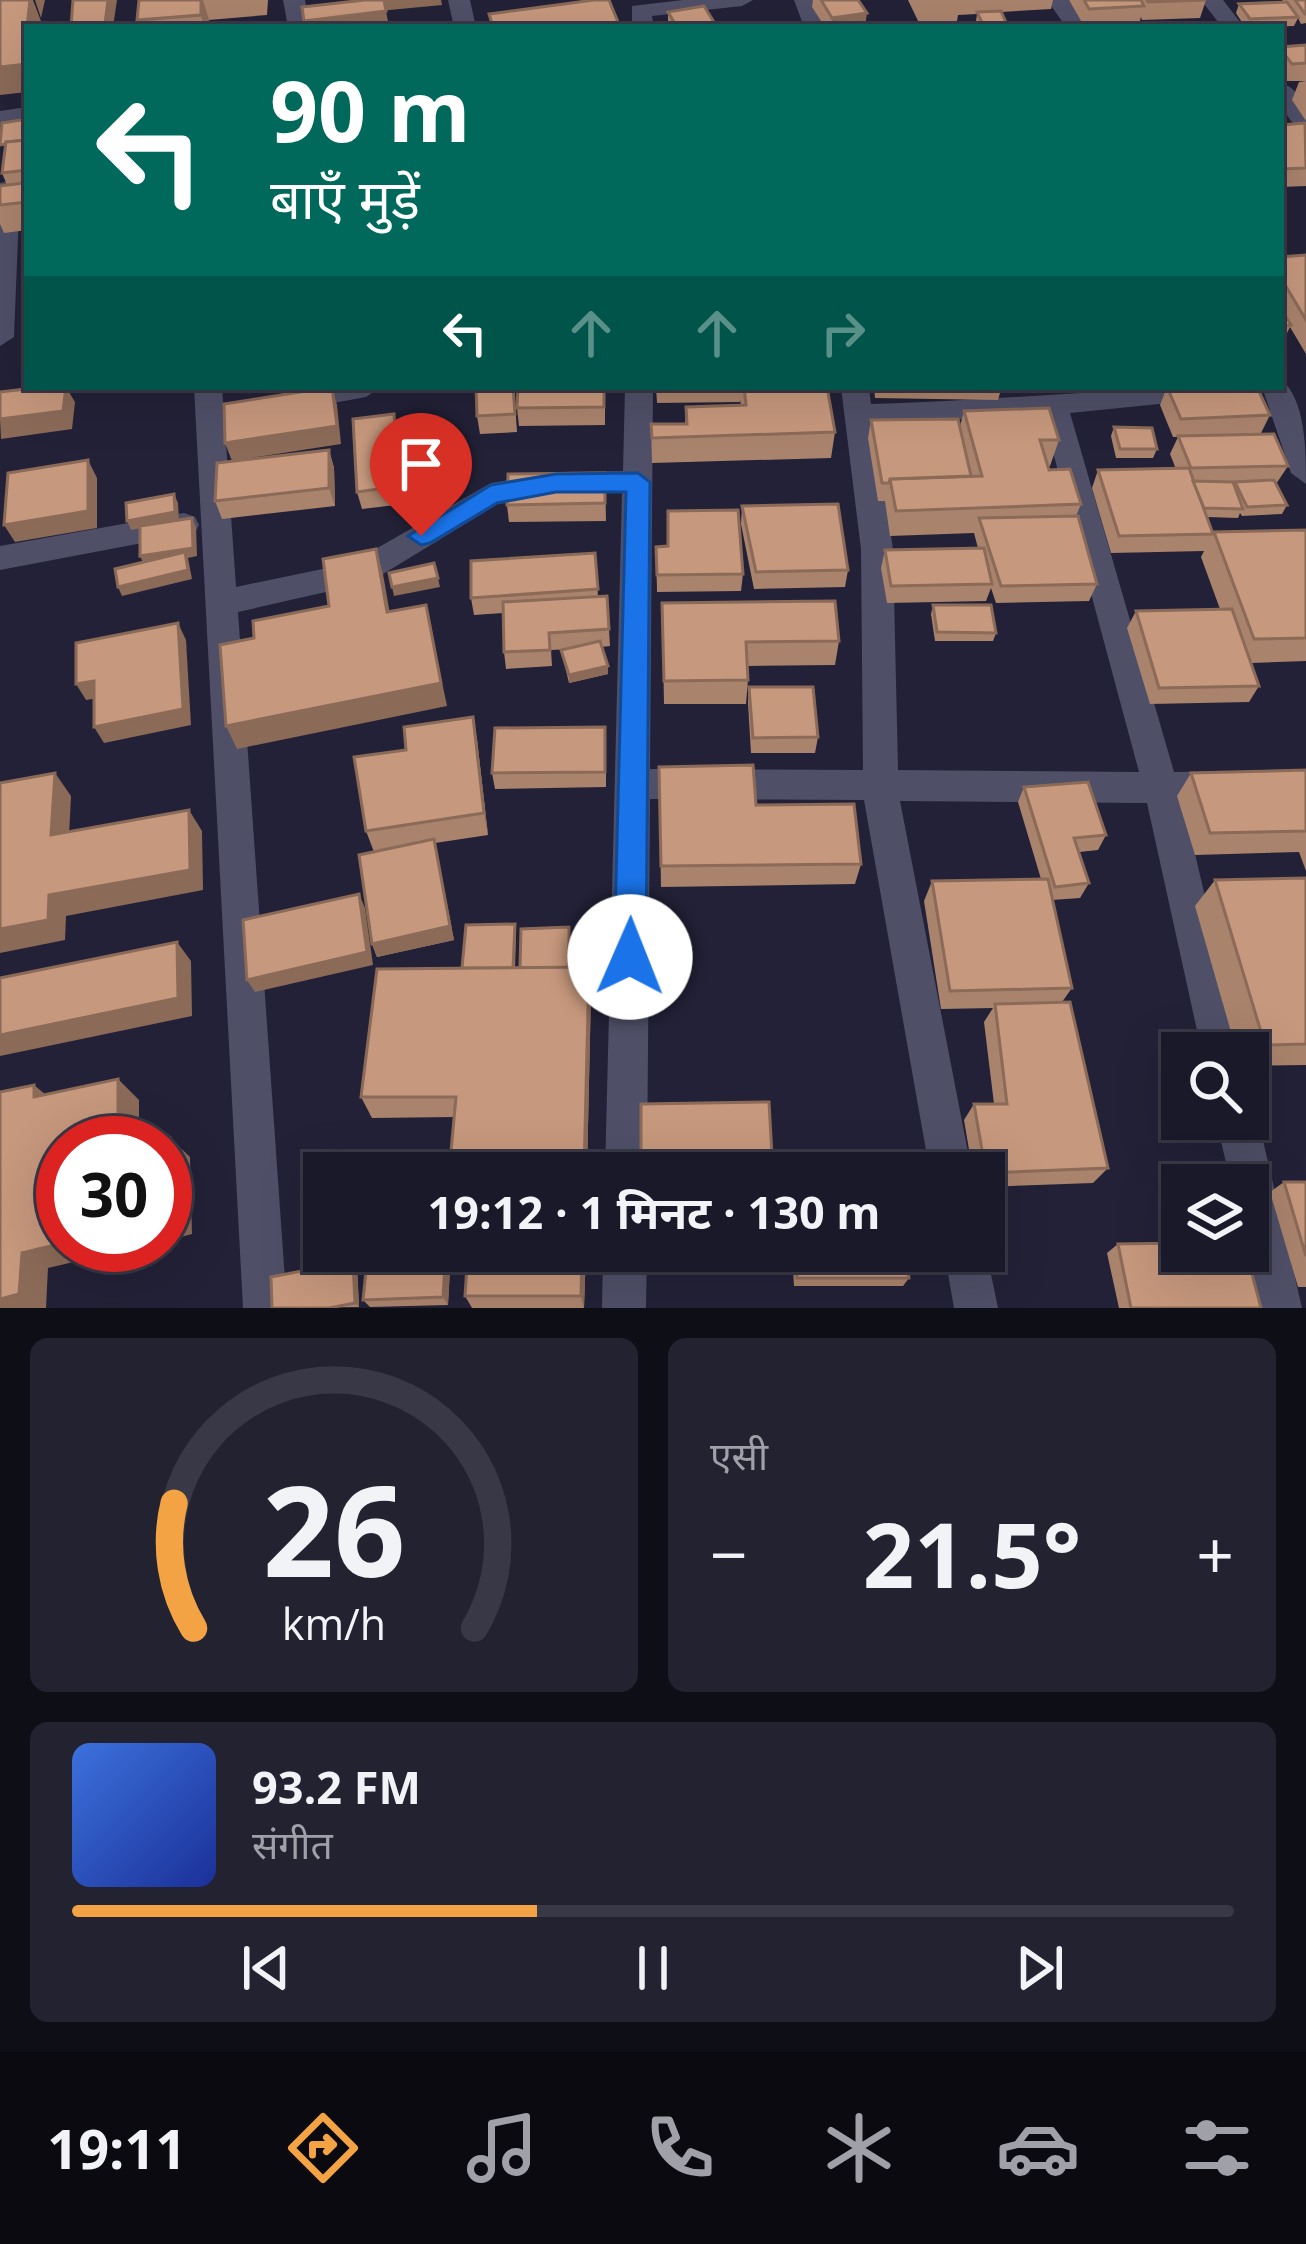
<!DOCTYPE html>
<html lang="hi">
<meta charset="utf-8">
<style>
body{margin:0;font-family:"Open Sans","Noto Sans Devanagari",sans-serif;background:#232231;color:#f1f3f6;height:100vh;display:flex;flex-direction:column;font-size:45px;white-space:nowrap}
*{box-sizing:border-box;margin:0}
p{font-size:39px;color:#9fa0a8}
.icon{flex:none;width:66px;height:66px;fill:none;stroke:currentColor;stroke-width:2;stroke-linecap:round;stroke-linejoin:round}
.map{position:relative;height:1308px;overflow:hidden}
.drawer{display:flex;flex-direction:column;gap:30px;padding:30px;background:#0e0e17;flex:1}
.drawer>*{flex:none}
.guide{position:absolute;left:24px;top:24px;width:1260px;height:366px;border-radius:0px;box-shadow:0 12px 48px #0002,0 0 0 3px #383846;background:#00695c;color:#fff;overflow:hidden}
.fabs{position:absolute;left:1161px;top:1032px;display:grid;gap:24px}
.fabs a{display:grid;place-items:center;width:108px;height:108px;border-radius:0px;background:#1a1929;box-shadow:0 12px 48px #0002,0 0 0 3px #383846;font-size:60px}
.speed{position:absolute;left:36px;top:1116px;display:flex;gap:24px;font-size:60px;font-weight:700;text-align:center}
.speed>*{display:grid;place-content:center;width:156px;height:156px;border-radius:50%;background:#1a1929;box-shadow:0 12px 48px #0002,0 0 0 3px #383846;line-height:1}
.speed .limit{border:18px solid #d22;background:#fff;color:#111}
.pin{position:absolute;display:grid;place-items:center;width:102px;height:102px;color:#fff;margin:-123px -51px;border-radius:50% 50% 50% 0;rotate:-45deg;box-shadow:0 0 12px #0007}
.pin .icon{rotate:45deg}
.me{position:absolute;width:132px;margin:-66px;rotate:1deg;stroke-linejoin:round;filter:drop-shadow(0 0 9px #0008)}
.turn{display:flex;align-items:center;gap:42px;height:252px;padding:0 48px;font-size:54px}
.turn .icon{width:156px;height:156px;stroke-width:2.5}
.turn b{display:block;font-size:84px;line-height:102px}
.lanes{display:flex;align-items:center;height:114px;padding:0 48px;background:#0003;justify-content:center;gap:60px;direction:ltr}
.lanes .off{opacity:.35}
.big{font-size:90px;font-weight:700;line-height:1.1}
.drawer .tile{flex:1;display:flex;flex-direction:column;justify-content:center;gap:18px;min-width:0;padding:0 42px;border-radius:18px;background:#232231}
.drawer .dial{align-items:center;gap:0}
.dial svg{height:312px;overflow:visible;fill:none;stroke:#383846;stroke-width:7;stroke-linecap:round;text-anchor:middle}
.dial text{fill:#f1f3f6;stroke:none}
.song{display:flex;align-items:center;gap:36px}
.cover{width:144px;height:144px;border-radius:18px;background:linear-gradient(135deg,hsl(220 70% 55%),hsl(230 70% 35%))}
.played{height:12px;border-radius:6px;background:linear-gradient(90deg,#f4a344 40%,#383846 40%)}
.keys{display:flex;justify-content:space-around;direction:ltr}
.heat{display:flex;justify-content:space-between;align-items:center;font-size:66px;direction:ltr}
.drawer .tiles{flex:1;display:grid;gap:30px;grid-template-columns:1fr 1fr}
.tile:last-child{grid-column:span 2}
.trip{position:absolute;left:303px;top:1152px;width:702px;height:120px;border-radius:0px;background:#1a1929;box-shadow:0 12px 48px #0002,0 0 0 3px #383846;font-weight:700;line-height:120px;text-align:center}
.dock{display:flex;height:192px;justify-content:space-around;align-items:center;background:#0a0a10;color:#9fa0a8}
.dock .icon{width:84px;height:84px}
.dock .current{color:#f4a344}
.dock b{font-size:54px;color:#f1f3f6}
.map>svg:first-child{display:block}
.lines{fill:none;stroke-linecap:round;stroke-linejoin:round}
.minor{fill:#4f4f68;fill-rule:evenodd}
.wall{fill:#aa836c}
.shaded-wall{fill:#8b6a58}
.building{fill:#c6987d;stroke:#8b6a58;stroke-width:3}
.route{fill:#1a73e8;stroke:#114b97;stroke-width:3}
</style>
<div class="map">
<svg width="1306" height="1308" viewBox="0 0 1306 1308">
<rect width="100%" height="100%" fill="#222137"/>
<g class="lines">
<g class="minor">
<polygon points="283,0 305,0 310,27 288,27"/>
<polygon points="448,0 470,0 476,27 454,27"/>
<polygon points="683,0 753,0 742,6 652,16 654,27 632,27 632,6"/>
<polygon points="794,0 816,0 826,27 804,27"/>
<polygon points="1047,0 1069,0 1088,27 1066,27"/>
<polygon points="1201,0 1223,0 1244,27 1222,27"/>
<path d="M 1281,83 C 1302,89 1306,111 1306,130 C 1285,125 1281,102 1281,83 Z"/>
<polygon points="27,107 27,121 0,125 0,111"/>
<polygon points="8,181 20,188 14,337 0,346 0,183"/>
<path d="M 1281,379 C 1306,400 1306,451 1306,484 L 1291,473 L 1262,387 L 1281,387 Z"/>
<path d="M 194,387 L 222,387 L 236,587 L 351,563 L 491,483 L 557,472 L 623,471 L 625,387 L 653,387 L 650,769 L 863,770 L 861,549 L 841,387 L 869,387 L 871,404 C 995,401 1118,387 1242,387 L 1228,397 L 1070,413 L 1174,772 L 1306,770 L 1306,800 L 1183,803 L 1242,1053 L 1202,1053 L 1147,803 L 900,801 L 972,1173 L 930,1173 L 864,800 L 650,799 L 647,1173 L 605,1173 L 622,493 L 557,494 L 498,504 L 370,582 L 238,612 L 287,1308 L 243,1308 ZM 1043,415 L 1139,772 L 898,770 L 893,549 L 874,424 Z"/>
<polygon points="313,387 380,387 366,397 290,411 276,401 280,394"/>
<polygon points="184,513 195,517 199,525 195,533 0,570 0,546"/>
<polygon points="1248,1103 1258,1119 1302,1308 1258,1308 1245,1251 1248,1185 1231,1185 1216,1119 1248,1119"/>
<polygon points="984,1241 998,1308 954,1308 944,1251 984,1251"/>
<polygon points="603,1251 647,1251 646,1308 602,1308"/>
</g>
</g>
<g class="wall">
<polygon points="203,0 268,0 267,15 209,20 209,27 139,27 137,20"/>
<polygon points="813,0 858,0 865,27 825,27 812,7"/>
<polygon points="908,0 1053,0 1051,9 1001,12 1008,27 978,27 976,21 977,14 958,15 957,21 919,23"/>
<polygon points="1069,0 1206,0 1200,18 1142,20 1141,17 1139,24 1084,26"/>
<polygon points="1282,0 1306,0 1306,23 1301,24 1298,18 1294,26 1245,27 1236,13 1239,4 1284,2"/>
<polygon points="668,12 717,27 668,27"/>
<polygon points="1306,45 1306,81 1283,81 1281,86 1281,47"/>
<polygon points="1306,81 1306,121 1292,100 1299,82"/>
<polygon points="27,119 27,230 4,233 0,224 0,186 7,185 2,173"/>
<polygon points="1281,125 1306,125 1306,186 1281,187"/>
<polygon points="1306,255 1306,354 1290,327 1286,335 1281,335 1281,257"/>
<polygon points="514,387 517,432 480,434 477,416"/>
<polygon points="605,387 605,425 519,426 517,408"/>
<polygon points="656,387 827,387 835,432 831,458 652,463 651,424 685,424 686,407 741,406 740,399 740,402 657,403"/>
<polygon points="874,387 1061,387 1000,393 998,400 875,398"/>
<polygon points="1167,387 1270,415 1261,433 1196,436 1288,466 1276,484 1287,505 1282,514 1242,516 1240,513 1238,518 1207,517 1213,534 1306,530 1306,661 1251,663 1259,686 1249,702 1150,704 1127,628 1136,611 1220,609 1201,557 1204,551 1111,553 1092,488 1098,470 1176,469 1170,454 1178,437 1173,437 1160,405"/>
<polygon points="964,411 1059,440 1050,466 1048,466 1049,470 1081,504 1076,516 1097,584 1089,601 996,603 991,588 986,601 887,603 881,568 885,550 978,548 974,533 890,536 885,501 878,501 868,438 871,420 960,426"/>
<polygon points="394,414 398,432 404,504 362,509 357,492"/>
<polygon points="1114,427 1157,449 1153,458 1116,458 1111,436"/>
<polygon points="329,450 334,468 335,506 222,519 215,501"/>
<polygon points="605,473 606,521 509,522 507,505"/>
<polygon points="742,506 848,570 845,587 754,589 741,524"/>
<polygon points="656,547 743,574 741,591 657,592"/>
<polygon points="595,553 598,597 607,596 610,646 601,647 608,666 608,674 569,683 561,650 569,649 551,650 552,666 506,669 504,652 503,613 474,615 471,598"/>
<polygon points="662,603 839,641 835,665 747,666 748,680 746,704 664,704"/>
<polygon points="933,605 996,633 993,641 935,641 931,614"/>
<polygon points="749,687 818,737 815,753 751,753 748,703"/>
<polygon points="473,717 477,740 488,835 435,843 454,940 377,957 372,944 374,852 366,831 406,750"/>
<polygon points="606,742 606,787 495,789 492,773"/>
<polygon points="659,767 756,805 861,864 855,884 661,887"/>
<polygon points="1306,770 1306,871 1299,852 1195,855 1177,796 1191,773"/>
<polygon points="1024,787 1106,835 1098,850 1079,852 1089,883 1080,898 1052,900 1072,988 1062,1002 1108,1168 1093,1183 984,1187 984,1173 973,1173 964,1120 974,1104 994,1104 984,1022 993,1008 941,1009 924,901 932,881 1041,879 1018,802"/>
<polygon points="1306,878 1306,1065 1248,1066 1248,1053 1237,1053 1195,906 1215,880"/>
<polygon points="569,927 570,968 589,967 591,991 587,1173 449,1173 454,1117 372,1118 361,1097 462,968 516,931 515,968 520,968"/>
<polygon points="641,1104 772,1156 769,1165 641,1168"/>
<polygon points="1284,1182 1306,1182 1306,1287 1298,1287 1270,1192"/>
<polygon points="1118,1244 1261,1308 1119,1308 1107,1253"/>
<polygon points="451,1251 448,1305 370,1307 363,1300"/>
<polygon points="468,1251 586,1251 584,1308 472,1308 465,1296"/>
<polygon points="792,1251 906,1251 909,1278 903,1286 794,1286"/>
<polygon points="357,1265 359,1307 272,1308"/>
</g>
<g class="shaded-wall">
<polygon points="30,0 33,0 41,21 40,27 28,27"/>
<polygon points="35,0 45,0 41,18"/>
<polygon points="108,0 117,0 113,27 106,27 105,24"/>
<polygon points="201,0 203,0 209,20 209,27 204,27 201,15"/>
<polygon points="377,0 441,0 442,5 379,11"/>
<polygon points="386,11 389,27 306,27 304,21"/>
<polygon points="867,13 865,27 831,27 832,18"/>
<polygon points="27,64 27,92 0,95 0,67"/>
<polygon points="66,387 75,402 72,429 1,439 0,419"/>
<polygon points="332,387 337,405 341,444 232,461 225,443"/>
<polygon points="394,414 398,432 404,504 400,486"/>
<polygon points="329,450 334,468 335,506 329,488"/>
<polygon points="88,460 97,478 97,528 15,542 4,525"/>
<polygon points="174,494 178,503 179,521 131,530 127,521"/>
<polygon points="192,518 196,527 197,556 188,558 192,579 122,596 118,587 144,565 140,556"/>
<polygon points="376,549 383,574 394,637 387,612"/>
<polygon points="438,578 440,587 394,596 392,587"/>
<polygon points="426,605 447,706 237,749 226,726"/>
<polygon points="178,623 186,640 191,725 104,743 94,727"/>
<polygon points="608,666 608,674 569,683 569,675"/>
<polygon points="94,681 104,697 86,700 76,684"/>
<polygon points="473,717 477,740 488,835 484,813"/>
<polygon points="55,773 71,796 68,856 51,835"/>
<polygon points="189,810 202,831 203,890 66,916 65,940 0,953 0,929 49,895"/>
<polygon points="434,839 454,940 377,957 372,944"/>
<polygon points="359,894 365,908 373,965 255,992 247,980"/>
<polygon points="177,942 191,961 192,1016 0,1056 0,1035"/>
<polygon points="589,967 591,991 587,1173 584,1173"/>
<polygon points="118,1079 139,1100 139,1143 118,1143"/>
<polygon points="34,1085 58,1105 34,1097"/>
<polygon points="170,1138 190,1157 192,1234 165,1241"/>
<polygon points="63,1243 63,1245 146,1245 48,1268 46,1308 0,1308 0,1299 22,1253"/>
<polygon points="446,1251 451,1251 448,1305 443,1297"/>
<polygon points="582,1251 586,1251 584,1308 581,1296"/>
<polygon points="353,1261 357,1265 359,1307 355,1303"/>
</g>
<g class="building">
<polygon points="0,0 30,0 27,27 27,64 0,67"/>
<polygon points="73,0 108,0 105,24 71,27"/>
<polygon points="139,0 201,0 201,15 137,20"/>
<polygon points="365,0 384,0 386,11 304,21 302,7"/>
<polygon points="594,0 609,0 620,27 493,27 489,14"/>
<polygon points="821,0 858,0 867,13 832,18"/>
<polygon points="1084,0 1141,0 1144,6 1089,9"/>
<polygon points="1147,0 1206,0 1148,2"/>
<polygon points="1295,0 1306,0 1306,14 1305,14"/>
<polygon points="1287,2 1298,17 1250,19 1239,4"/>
<polygon points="704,6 717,27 677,27 668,12"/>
<polygon points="1001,11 1008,27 984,27 977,12"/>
<polygon points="1240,23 1244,27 1193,27"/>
<polygon points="1306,45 1306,63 1292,64 1281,50 1281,47"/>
<polygon points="27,119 27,140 6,142 6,144 0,145 2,123"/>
<polygon points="1305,123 1306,168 1281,169 1281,125"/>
<polygon points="27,140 27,170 2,173 6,142"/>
<polygon points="26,171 27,202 0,205 0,186 24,183"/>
<polygon points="1306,255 1306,320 1281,278 1281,257"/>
<polygon points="1281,309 1291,325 1281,327"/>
<polygon points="43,387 66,387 63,411 0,419 0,392"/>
<polygon points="332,387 337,426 225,443 224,404"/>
<polygon points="476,387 513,387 515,414 477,416"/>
<polygon points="518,387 604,387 604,407 517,408"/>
<polygon points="744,387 827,387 835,432 652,438 651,424 687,424 686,407 746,405"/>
<polygon points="1167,387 1257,387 1270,415 1181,419"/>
<polygon points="1049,408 1059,440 1040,440 1049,470 1070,469 1081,504 896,511 890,479 982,476 964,411"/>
<polygon points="394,414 400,486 357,492 353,419"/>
<polygon points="958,419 971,476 890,479 889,483 882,483 871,420"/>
<polygon points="1114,427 1152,428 1157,449 1120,449"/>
<polygon points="1274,434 1288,466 1191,468 1178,436"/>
<polygon points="329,450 329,488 215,501 217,463"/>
<polygon points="88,460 88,511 4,525 8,473"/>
<polygon points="1189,468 1213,534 1119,536 1098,470"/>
<polygon points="605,473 605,503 507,505 508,474"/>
<polygon points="1274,480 1287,505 1247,507 1235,482"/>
<polygon points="1193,481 1233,482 1243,509 1204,508"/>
<polygon points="174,494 175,512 127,521 126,503"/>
<polygon points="838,504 848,570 756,572 742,506"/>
<polygon points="738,510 743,574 657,575 656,547 668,546 668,511"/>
<polygon points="1078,516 1097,584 1001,586 979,518"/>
<polygon points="192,518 193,548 140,556 140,526"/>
<polygon points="1306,530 1306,638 1254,639 1214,532"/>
<polygon points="984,548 992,584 891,586 885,550"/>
<polygon points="376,549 387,612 426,605 441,683 226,726 220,645 254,638 253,621 329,606 323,559"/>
<polygon points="185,552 188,570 118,587 115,569"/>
<polygon points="595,553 598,589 471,598 471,561"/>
<polygon points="434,563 438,578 392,587 389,573"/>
<polygon points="607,596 609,629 549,633 550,650 504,652 503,602"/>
<polygon points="835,601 839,641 746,642 748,680 664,681 662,603"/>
<polygon points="933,605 991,605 996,633 937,632"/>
<polygon points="1232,609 1259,686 1159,688 1136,611"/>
<polygon points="178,623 183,709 94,727 94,681 76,684 76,643"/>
<polygon points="600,641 608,666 569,675 561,650"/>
<polygon points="749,687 813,687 818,737 753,738"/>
<polygon points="473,717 484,813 366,831 354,757 406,750 404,727"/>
<polygon points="605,727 605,772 492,773 495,728"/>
<polygon points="753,765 756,805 854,804 861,864 661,866 659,767"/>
<polygon points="1306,770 1306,831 1210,833 1191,773"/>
<polygon points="55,773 51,835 189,810 190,870 49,895 48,920 0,929 0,783"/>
<polygon points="1088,782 1106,835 1074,838 1089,883 1055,887 1024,787"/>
<polygon points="434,839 450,926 372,944 359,855"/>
<polygon points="1306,878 1306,1044 1265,1045 1215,880"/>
<polygon points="1048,879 1072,988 950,991 932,881"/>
<polygon points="359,894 367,952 247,980 243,920"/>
<polygon points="515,924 513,968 462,968 466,925"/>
<polygon points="569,927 569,968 520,968 521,929"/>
<polygon points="177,942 178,998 0,1035 0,978"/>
<polygon points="589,967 584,1173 449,1173 456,1097 361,1097 377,969"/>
<polygon points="1070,1002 1108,1168 986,1173 974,1104 1007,1104 995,1004"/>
<polygon points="118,1079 118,1143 63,1143 63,1243 22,1253 19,1294 0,1299 0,1092 34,1085 34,1097"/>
<polygon points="769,1102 772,1156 641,1158 641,1104"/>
<polygon points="170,1138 172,1218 165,1220 165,1143 150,1143"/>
<polygon points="895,1154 897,1173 791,1173 790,1155"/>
<polygon points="1284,1182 1306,1182 1306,1256"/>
<polygon points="1182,1243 1182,1251 1246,1251 1261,1308 1131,1308 1118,1244"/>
<polygon points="368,1251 446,1251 443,1297 363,1300"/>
<polygon points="468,1251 582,1251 581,1296 465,1296"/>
<polygon points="796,1251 906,1251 909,1278 797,1278"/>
<polygon points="353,1261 355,1303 329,1308 272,1308 271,1277"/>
</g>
<polygon class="route" points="638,473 650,482 646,957 642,967 630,972 619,967 614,957 626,492 556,492 497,503 430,543 421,545 408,536 491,485 556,474"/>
</svg>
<div class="fabs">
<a><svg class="icon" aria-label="search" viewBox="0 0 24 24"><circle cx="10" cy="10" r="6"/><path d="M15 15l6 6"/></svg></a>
<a><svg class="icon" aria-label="layers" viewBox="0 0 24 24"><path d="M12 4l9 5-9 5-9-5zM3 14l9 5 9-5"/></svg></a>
</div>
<div class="speed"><div class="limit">30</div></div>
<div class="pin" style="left:421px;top:536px;background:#d93025"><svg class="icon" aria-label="arrive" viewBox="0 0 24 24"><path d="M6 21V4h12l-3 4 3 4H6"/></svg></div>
<svg class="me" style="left:630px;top:957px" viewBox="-20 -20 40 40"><circle r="19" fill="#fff"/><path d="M0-13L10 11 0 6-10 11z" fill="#1a73e8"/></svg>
<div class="trip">19:12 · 1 मिनट · 130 m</div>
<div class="guide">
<div class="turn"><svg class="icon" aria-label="left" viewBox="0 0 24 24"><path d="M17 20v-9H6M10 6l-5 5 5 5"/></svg><div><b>90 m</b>बाएँ मुड़ें</div></div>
<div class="lanes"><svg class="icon" aria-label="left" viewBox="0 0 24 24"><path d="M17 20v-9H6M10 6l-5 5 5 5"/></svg><svg class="icon off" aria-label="ahead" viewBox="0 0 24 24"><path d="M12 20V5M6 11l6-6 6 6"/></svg><svg class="icon off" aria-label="ahead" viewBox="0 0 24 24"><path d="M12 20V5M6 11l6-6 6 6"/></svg><svg class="icon off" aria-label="right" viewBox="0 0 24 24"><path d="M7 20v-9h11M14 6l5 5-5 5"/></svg></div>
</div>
</div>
<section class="drawer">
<div class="tiles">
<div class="tile dial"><svg viewBox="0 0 100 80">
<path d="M14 69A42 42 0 1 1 86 69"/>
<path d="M14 69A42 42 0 0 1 9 37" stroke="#f4a344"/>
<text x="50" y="56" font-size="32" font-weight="700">26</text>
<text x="50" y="72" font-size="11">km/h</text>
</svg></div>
<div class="tile"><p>एसी</p>
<div class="heat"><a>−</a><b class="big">21.5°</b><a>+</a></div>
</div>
<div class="tile">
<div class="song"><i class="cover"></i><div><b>93.2 FM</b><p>संगीत</p></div></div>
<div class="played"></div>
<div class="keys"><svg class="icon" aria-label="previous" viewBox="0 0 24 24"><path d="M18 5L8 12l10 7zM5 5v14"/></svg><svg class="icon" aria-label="pause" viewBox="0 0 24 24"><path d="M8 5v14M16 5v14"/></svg><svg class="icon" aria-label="next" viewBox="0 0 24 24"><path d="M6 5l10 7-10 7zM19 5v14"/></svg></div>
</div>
</div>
</section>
<nav class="dock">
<b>19:11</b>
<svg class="icon current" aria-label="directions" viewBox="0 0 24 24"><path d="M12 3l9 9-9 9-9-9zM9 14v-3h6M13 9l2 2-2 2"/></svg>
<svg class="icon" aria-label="music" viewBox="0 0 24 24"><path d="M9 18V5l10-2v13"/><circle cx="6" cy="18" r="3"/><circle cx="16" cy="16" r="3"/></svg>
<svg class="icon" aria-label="phone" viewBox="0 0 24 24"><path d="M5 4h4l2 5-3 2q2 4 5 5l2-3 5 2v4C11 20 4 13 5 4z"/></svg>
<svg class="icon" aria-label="climate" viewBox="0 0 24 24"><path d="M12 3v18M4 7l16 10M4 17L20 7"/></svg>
<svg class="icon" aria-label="car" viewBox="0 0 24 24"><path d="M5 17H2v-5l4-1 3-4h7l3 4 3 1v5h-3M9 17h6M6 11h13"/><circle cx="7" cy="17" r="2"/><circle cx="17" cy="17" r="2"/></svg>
<svg class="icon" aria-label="filters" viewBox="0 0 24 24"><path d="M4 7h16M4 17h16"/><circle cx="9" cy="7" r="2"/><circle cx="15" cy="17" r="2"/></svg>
</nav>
